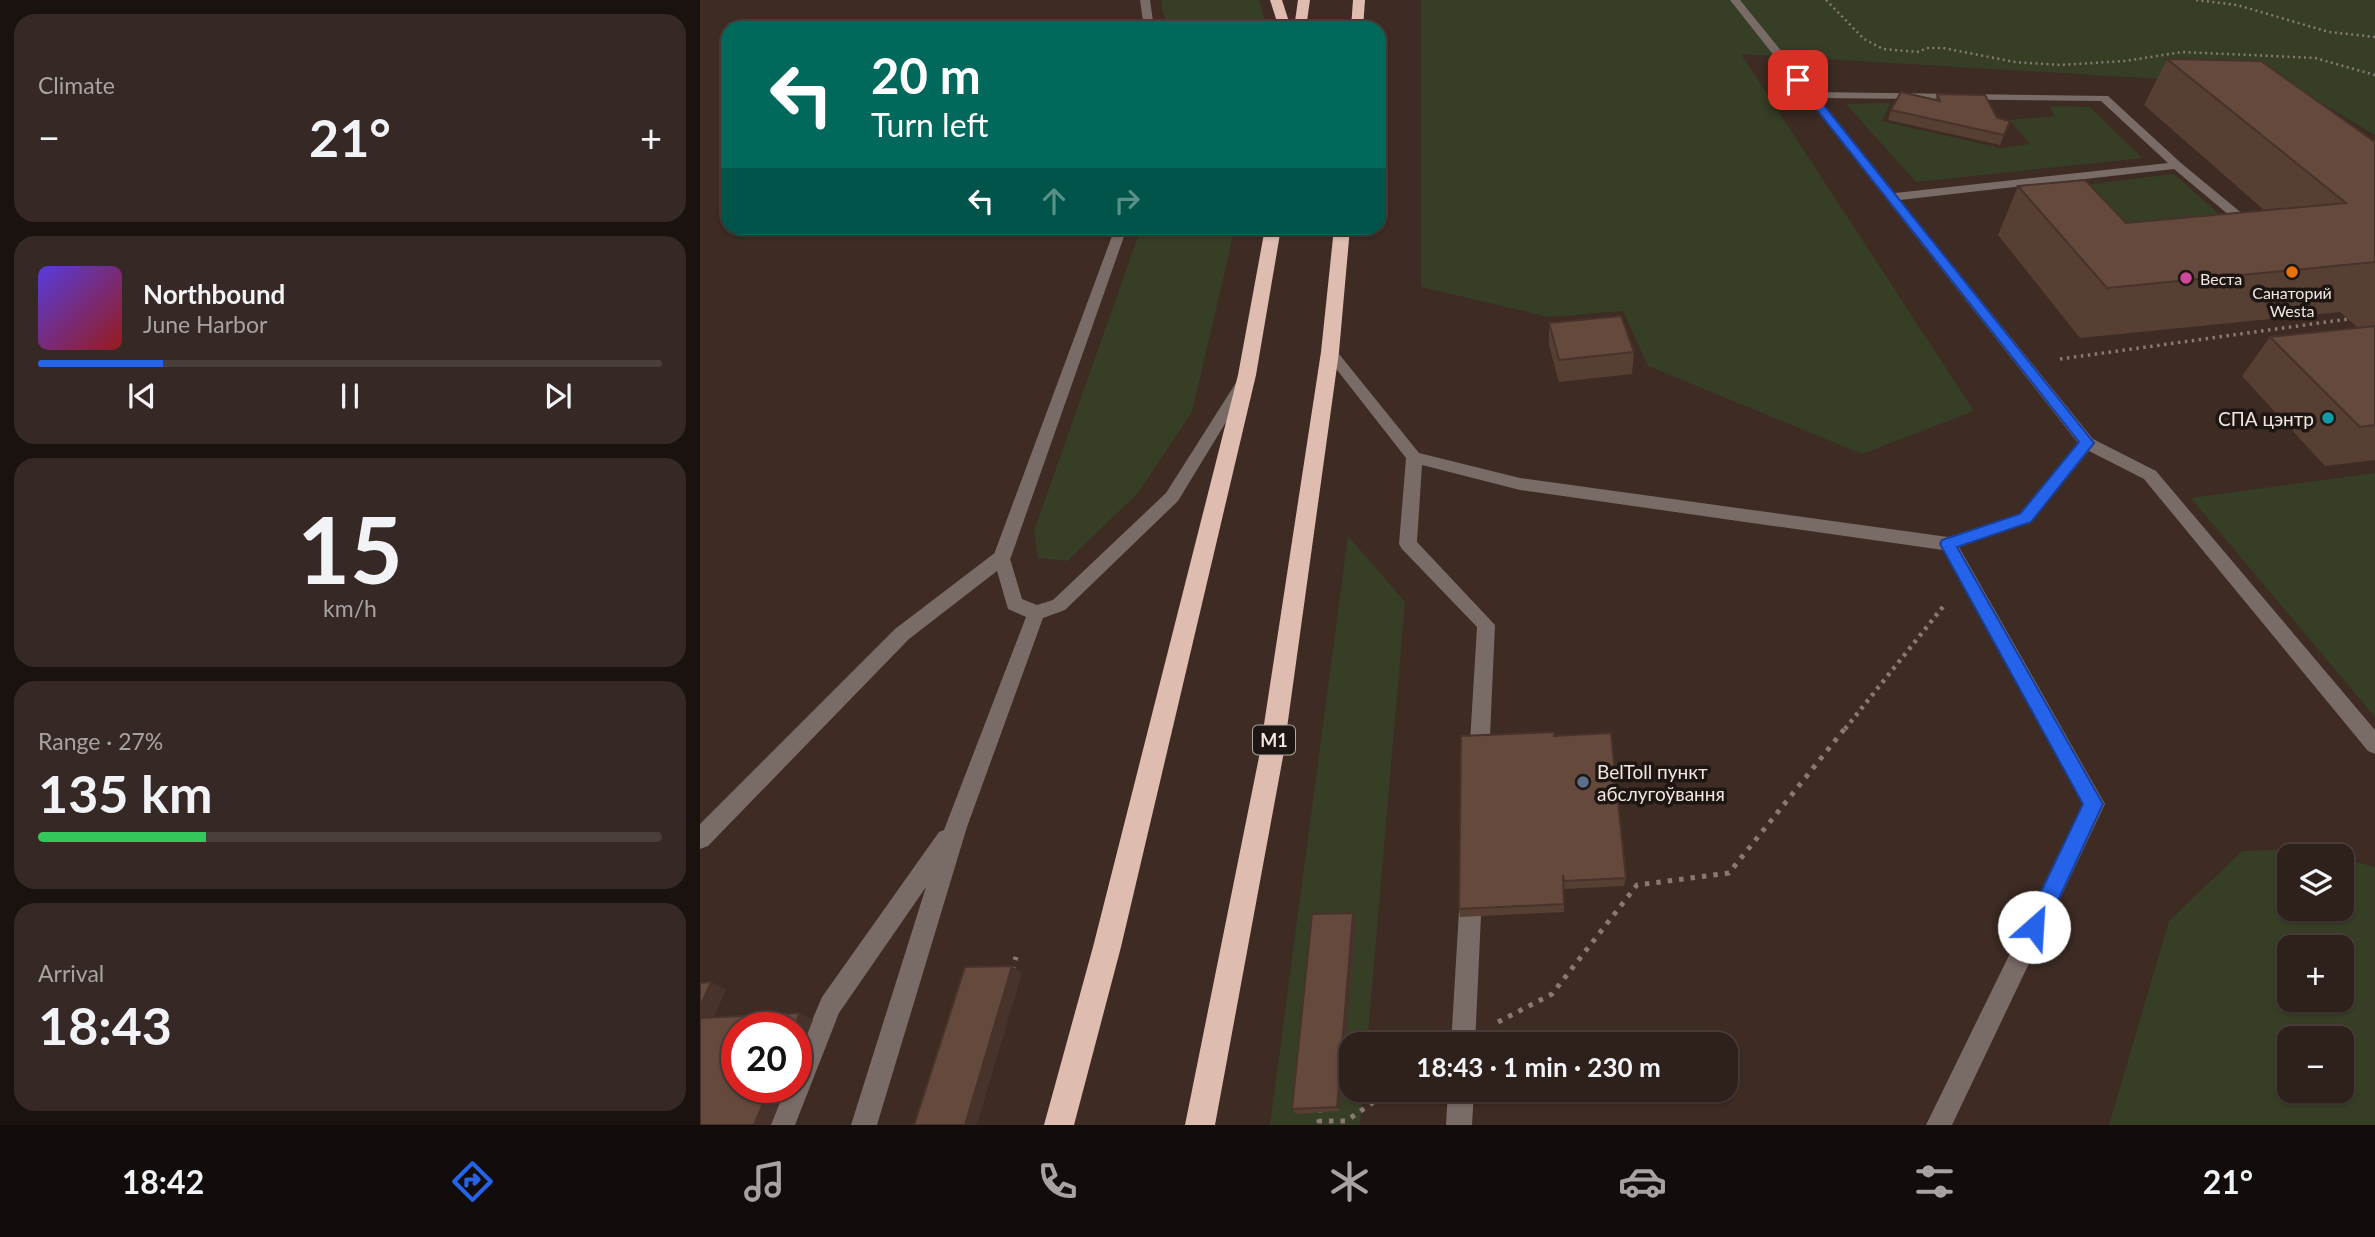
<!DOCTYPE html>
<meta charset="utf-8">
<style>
body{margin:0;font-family:Lato,sans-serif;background:#362824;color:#f1f3f6;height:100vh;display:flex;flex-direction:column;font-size:26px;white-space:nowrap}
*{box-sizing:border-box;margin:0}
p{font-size:23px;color:#a7a3a3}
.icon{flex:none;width:38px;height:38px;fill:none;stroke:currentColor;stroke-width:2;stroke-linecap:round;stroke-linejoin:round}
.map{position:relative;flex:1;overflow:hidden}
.panel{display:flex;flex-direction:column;gap:14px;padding:14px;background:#19120f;width:700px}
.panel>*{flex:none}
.top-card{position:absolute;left:21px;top:21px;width:665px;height:214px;border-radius:21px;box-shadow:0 2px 5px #0004,0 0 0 2px #493e3a;background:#00695c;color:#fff;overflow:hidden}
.controls{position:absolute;left:1577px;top:844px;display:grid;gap:14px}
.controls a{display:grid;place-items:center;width:77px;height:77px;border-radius:14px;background:#2e201b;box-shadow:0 2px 5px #0004,0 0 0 2px #493e3a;font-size:35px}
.speed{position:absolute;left:21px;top:1012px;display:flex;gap:14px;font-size:35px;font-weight:700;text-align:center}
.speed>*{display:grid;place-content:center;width:91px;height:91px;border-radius:50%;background:#2e201b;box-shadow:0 2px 5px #0004,0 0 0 2px #493e3a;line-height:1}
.speed .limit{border:10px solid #d22;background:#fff;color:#111}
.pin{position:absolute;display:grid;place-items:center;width:60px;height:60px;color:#fff;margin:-30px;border-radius:14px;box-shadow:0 4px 10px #0006}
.me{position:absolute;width:77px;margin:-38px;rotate:26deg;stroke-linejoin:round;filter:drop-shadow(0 0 5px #0008)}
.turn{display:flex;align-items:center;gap:24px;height:147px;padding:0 35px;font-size:32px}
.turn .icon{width:91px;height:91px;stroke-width:2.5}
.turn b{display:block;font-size:49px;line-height:60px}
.lanes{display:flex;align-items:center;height:66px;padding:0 35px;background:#0003;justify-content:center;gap:35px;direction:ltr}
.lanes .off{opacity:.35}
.big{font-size:52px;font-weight:700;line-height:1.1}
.panel .tile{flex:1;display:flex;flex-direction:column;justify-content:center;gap:10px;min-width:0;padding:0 24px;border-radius:21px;background:#362824}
.panel .dial{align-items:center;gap:0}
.dial b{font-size:91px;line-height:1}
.song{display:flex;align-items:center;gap:21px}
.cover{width:84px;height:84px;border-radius:10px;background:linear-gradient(135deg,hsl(250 70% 55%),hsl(0 70% 35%))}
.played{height:7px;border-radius:4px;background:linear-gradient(90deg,#2563eb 20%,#493e3a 20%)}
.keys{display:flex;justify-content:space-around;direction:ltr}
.heat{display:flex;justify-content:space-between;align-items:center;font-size:38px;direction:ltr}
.charge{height:10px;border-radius:5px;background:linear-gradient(90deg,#34c759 27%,#493e3a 0)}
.trip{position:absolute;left:639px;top:1032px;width:399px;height:70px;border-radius:21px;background:#2e201b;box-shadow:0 2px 5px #0004,0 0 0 2px #493e3a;font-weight:700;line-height:70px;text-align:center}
.menu{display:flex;height:112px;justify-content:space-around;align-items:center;background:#120d0b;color:#a7a3a3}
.menu .icon{width:49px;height:49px}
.menu .on{color:#2563eb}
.menu b{font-size:32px;color:#f1f3f6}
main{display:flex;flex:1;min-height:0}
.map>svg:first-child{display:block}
.green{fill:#363e26;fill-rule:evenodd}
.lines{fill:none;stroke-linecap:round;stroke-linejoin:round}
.path-far3{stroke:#887973;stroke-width:2.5;stroke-dasharray:2 3.5;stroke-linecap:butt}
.path-far2{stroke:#887973;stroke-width:3.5;stroke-dasharray:2.5 4.5;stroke-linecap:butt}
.path-far1{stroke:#887973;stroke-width:4.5;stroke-dasharray:3.5 5;stroke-linecap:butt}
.path{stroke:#887973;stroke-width:5;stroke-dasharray:4.5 7;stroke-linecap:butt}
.service{fill:#796b66;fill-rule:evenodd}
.minor{fill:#796b66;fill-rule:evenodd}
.motorway{fill:#debcaf;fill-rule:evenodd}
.wall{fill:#573f34}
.shaded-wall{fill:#47332b}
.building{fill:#65493d;stroke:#47332b;stroke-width:2}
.route{fill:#2563eb;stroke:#184099;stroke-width:2}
.food-dot{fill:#e8710a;stroke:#1e1612;stroke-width:2.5}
.hotel-dot{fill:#d1479c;stroke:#1e1612;stroke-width:2.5}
.culture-dot{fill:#0f9aa8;stroke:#1e1612;stroke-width:2.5}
.service-dot{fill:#5c6f8a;stroke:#1e1612;stroke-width:2.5}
.labels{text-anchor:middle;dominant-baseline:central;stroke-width:7;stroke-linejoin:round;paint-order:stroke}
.far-poi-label{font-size:16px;fill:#f2e6e1;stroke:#1e1612;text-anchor:start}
.shield{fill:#1e1612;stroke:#b2a8a3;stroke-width:2}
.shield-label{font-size:18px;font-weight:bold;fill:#f2e6e1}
.poi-label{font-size:19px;fill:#f2e6e1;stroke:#1e1612;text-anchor:end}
</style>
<main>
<section class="panel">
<div class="tile"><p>Climate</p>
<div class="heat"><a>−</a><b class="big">21°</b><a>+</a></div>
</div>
<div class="tile">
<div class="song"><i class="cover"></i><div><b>Northbound</b><p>June Harbor</p></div></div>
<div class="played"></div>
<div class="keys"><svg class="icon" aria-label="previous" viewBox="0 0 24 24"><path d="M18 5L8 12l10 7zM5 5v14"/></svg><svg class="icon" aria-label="pause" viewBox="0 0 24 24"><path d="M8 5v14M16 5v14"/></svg><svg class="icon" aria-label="next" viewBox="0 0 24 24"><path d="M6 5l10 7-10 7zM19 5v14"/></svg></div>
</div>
<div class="tile dial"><b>15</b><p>km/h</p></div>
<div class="tile"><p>Range · 27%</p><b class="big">135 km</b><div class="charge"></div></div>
<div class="tile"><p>Arrival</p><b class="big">18:43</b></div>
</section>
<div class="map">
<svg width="1675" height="1125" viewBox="0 0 1675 1125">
<rect width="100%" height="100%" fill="#3d2b24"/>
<g class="green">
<polygon points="462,0 559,0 567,28 469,28 462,10"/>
<polygon points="721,0 1675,0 1675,135 1595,87 1041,54 1274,411 1162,454 948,366 923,311 849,317 721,287"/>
<polygon points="1190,103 1182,121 1300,148 1330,144 1309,120 1354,116 1350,106 1390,107 1442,158 1216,182 1146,104"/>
<polygon points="1474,174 1553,244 1452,257 1350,189"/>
<polygon points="441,228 535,228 492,412 438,493 367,561 338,558 334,531"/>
<polygon points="1675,473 1675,717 1491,498"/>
<polygon points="648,536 705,602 667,1045 651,1045 651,1090 663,1090 660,1125 570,1125"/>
<path d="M 1607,849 L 1634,856 L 1589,856 L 1589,908 L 1642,908 L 1642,858 L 1675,867 L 1675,1125 L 1409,1125 L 1469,921 L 1542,851 ZM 1589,947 L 1642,947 L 1642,999 L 1589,999 ZM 1589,1038 L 1642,1038 L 1642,1090 L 1589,1090 Z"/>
</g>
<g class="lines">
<g class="path-far3">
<polyline points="1126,0 1164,39 1183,49 1219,52 1226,48 1243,48 1315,62 1360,65 1425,61 1482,52 1615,58 1675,75"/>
<polyline points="1496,0 1537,5 1629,32 1675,37"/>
</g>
<polyline class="path-far2" points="1360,359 1648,319"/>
<polyline class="path-far1" points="1145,729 1246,603"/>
<g class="path">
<polyline points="312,971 316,957"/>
<polyline points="798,1022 852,994 937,885 1029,873 1146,727"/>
<polyline points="620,1108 619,1121 646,1121 691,1090"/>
</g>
<g class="service">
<path d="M 1083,63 L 1091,63 L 1114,92 L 1408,96 L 1481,163 L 1556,225 L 1556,231 L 1548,231 L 1474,169 L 1200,200 L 1393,439 L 1456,471 L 1675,730 L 1675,754 L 1668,751 L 1444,479 L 1389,451 L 1331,522 L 1259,547 L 1405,804 L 1252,1125 L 1226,1125 L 1383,804 L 1243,550 L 820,490 L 722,465 L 717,542 L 795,625 L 789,758 L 786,765 L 779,767 L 772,765 L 769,758 L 777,627 L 702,549 L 699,544 L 706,458 L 623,352 L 630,347 L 635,349 L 719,453 L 820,478 L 1248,537 L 1319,514 L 1378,443 L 1106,97 L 1082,65 ZM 1119,98 L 1401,101 L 1468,163 L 1195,193 Z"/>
<polygon points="544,376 551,381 478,501 365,610 343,618 267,827 177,1125 151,1125 226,887 139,1013 95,1125 69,1125 85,1087 96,1087 96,1058 122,997 239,832 244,830 326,617 308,609 297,571 209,639 8,846 0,849 0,824 195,629 296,552 308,552 322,599 337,605 353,600 466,493 539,378"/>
<polygon points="771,883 779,886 782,894 775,1045 751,1045 760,894 763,886"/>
<polygon points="748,1090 774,1090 772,1125 746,1125"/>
</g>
<g class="minor">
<polygon points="440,0 450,0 454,28 444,28"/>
<polygon points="1030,0 1040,0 1091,63 1091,67 1083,67"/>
<polygon points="415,228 427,228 311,557 308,562 296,562 293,557"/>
</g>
<g class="motorway">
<polygon points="570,0 582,0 591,28 579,28"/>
<polygon points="598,0 610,0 606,28 594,28"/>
<polygon points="653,0 665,0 663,28 651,28"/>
<polygon points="565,228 581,228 556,375 421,947 374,1125 344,1125 393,947 538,375"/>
<polygon points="634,228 650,228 639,352 583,757 515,1125 485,1125 559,757 621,352"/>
</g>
</g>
<g class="wall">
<polygon points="1467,59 1675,142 1675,460 1625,466 1542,376 1570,337 1658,328 1640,312 1380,338 1298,235 1318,186 1426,223 1564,210 1444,105"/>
<polygon points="1237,94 1297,118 1310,121 1300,145 1188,120 1191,110 1235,100"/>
<polygon points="849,323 934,352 932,374 859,382 849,345"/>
<polygon points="854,736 926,878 924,886 864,889 864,912 760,917 759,909"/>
<polygon points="656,920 640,1111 596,1114 592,1109"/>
</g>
<g class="shaded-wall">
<polygon points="653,913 656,920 640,1111 637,1107"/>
<polygon points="312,966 322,973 277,1125 265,1125"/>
<polygon points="11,982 26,989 11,1025 0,1021 0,1007"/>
<polygon points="100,1013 113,1020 96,1062 96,1027 94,1027"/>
<polygon points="70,1087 86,1087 71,1125 54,1125"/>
</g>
<g class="building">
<polygon points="1467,59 1561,61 1675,142 1675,262 1407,288 1318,186 1385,180 1426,223 1646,203"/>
<polygon points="1201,92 1240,101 1237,94 1285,95 1297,118 1310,121 1304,135 1191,110"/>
<polygon points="921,316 934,352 859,360 849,323"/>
<polygon points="1675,326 1675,425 1660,427 1570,337"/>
<polygon points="854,732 854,736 911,733 926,878 864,881 863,875 864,904 759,909 761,736"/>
<polygon points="653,913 637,1107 592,1109 612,914"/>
<polygon points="312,966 265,1125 214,1125 265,967"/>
<polygon points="11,982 0,1007 0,983"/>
<polygon points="100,1013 94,1027 37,1027 37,1087 70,1087 54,1125 0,1125 0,1018"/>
</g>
<polygon class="route" points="1095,78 1102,78 1394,443 1331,522 1257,547 1403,804 1342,935 1334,938 1327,935 1324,927 1383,804 1240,544 1242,540 1320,514 1379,442 1095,82"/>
<circle class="food-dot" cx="1592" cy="272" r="7"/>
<circle class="hotel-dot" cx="1486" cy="278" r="7"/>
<circle class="culture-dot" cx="1628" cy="418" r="7"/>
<circle class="service-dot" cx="883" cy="782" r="7"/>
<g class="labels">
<g class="far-poi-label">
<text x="1500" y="278">Веста</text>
<text x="1592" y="292" text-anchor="middle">Санаторий<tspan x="1592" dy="18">Westa</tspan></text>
</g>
<rect class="shield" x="553" y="725.5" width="42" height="29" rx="5"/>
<g class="shield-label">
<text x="574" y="740">М1</text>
</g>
<g class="poi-label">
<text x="1614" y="418">СПА цэнтр</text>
<text x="897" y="771" text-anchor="start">BelToll пункт<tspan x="897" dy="22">абслугоўвання</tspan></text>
</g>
</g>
</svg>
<div class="controls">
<a><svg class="icon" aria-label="layers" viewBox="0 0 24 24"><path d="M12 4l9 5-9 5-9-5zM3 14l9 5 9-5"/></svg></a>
<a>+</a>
<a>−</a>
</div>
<div class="speed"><div class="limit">20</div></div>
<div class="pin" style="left:1098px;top:80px;background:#d93025"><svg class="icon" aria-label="arrive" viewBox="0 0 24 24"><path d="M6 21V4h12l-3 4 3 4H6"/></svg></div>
<svg class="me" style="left:1334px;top:927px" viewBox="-20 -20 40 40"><circle r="19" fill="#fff"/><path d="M0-13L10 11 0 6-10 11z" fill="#2563eb"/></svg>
<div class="trip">18:43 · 1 min · 230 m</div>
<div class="top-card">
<div class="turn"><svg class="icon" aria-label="left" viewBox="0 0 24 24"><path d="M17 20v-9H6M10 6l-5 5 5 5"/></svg><div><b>20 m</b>Turn left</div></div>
<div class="lanes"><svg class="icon" aria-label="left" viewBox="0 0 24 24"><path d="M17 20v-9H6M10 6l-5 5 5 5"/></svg><svg class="icon off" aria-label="ahead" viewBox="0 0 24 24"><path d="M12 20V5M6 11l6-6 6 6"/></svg><svg class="icon off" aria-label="right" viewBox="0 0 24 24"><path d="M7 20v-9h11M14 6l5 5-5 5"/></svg></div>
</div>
</div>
</main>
<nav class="menu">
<b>18:42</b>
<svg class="icon on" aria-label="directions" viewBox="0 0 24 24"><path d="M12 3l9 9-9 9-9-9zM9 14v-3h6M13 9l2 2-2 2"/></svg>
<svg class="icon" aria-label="music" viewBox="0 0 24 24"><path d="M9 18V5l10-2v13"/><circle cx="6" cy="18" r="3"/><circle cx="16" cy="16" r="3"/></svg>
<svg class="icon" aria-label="phone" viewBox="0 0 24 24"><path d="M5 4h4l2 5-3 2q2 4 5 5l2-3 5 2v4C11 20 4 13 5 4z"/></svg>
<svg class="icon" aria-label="climate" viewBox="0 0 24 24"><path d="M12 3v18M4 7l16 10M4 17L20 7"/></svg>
<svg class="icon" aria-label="car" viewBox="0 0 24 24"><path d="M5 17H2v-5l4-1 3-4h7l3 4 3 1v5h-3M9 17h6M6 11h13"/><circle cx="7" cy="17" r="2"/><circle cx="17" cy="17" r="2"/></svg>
<svg class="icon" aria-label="filters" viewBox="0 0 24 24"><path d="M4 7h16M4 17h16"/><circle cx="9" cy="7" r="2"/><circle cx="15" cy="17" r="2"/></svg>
<b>21°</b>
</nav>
